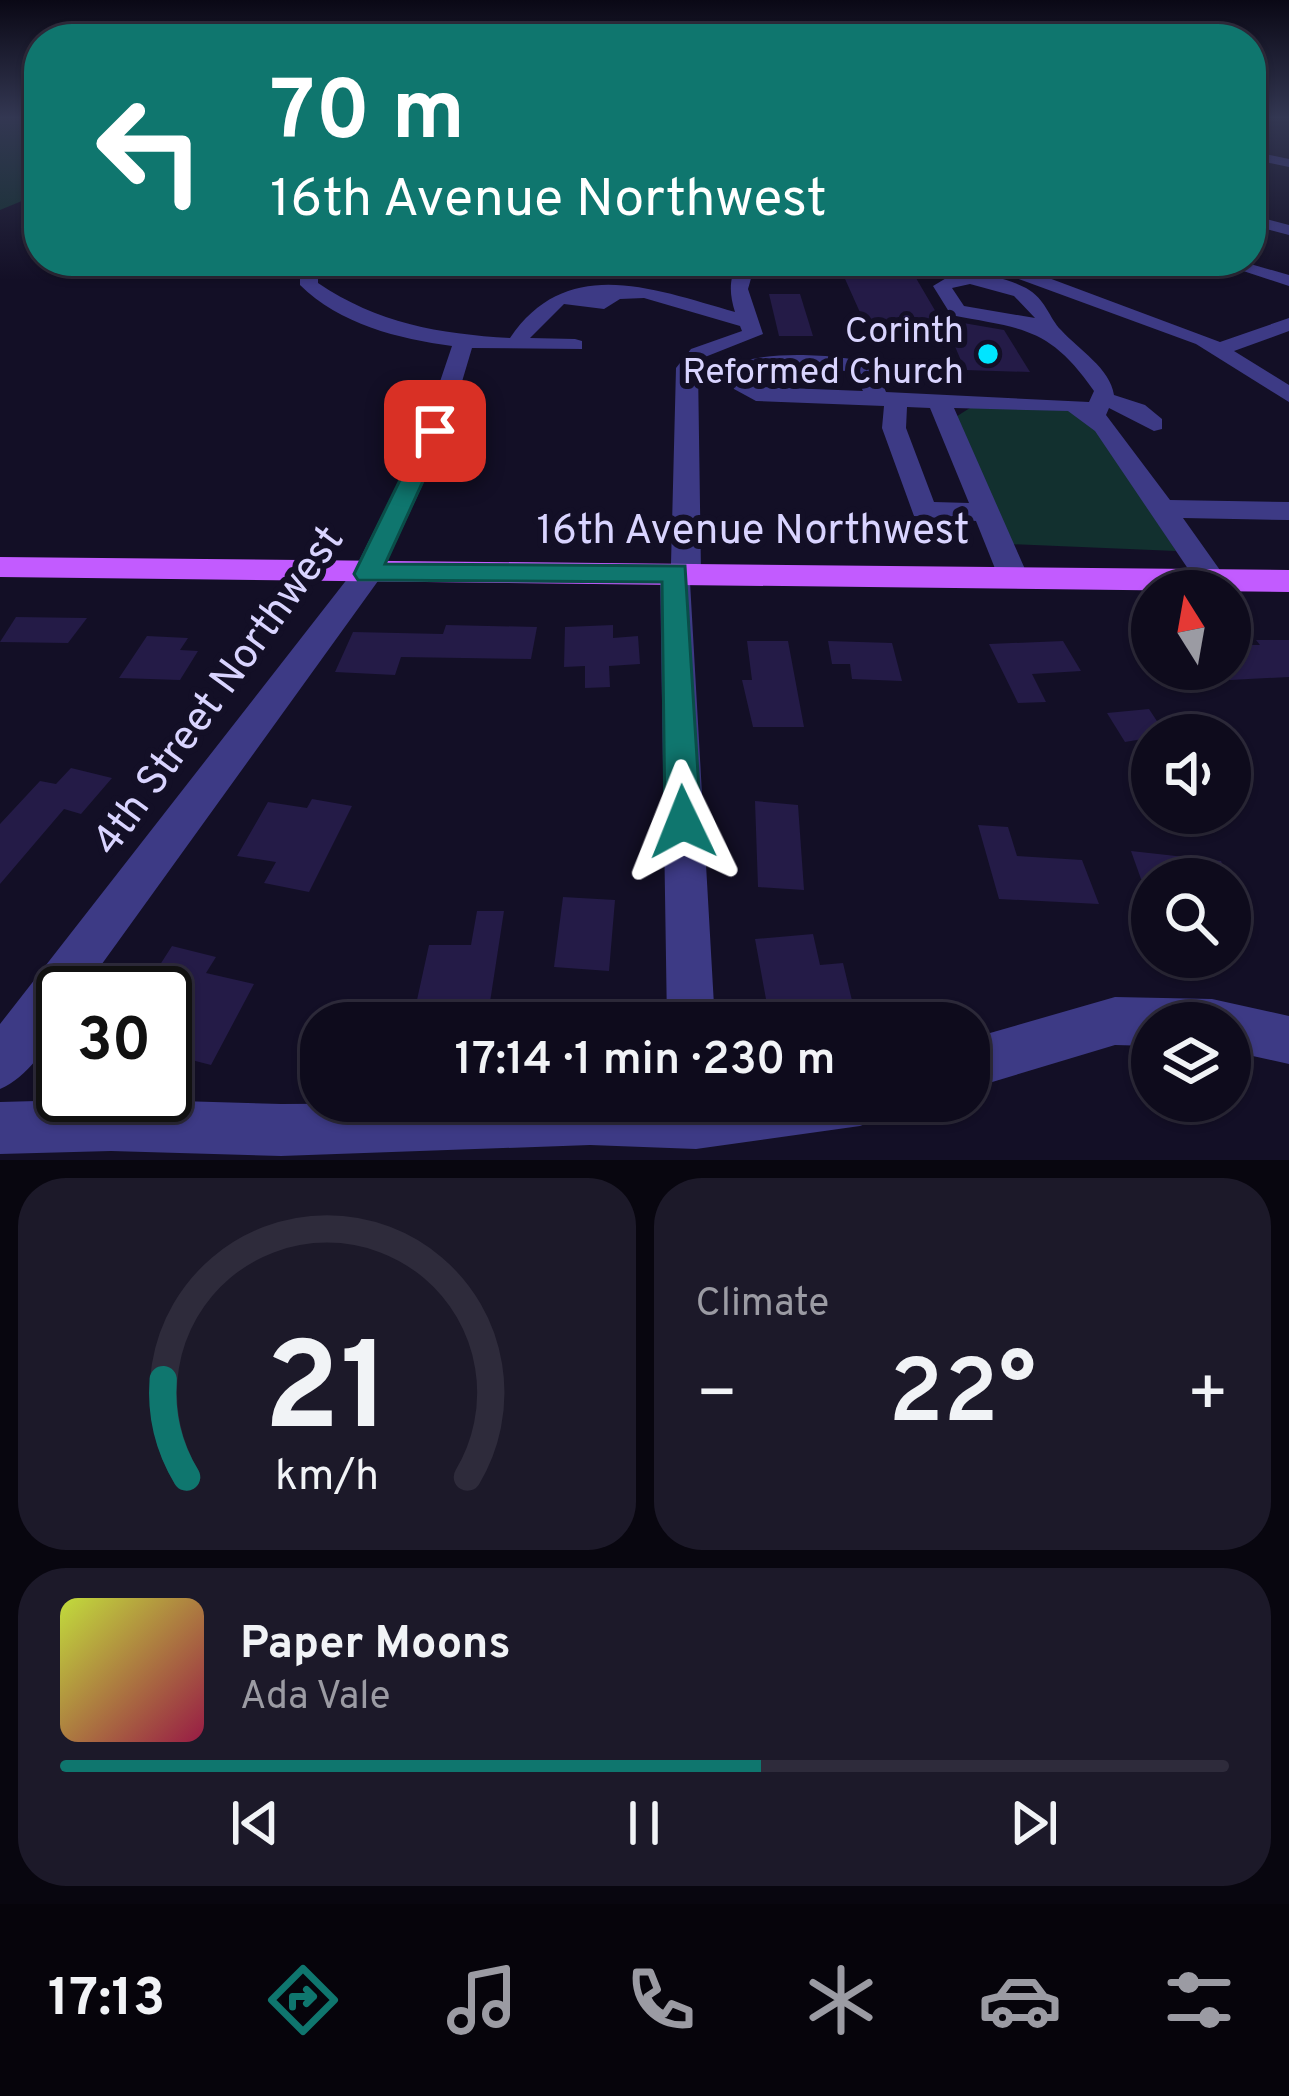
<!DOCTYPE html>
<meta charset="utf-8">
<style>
body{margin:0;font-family:Overpass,sans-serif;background:#1c1929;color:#f1f3f6;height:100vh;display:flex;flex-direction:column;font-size:45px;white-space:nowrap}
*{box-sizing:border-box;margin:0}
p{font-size:39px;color:#9b9ba3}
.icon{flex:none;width:66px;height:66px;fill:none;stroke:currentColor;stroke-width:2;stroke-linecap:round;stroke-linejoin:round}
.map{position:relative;height:1160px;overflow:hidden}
.drawer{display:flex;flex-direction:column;gap:18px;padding:18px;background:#08060f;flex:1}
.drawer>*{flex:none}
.top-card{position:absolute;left:24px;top:24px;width:1242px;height:252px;border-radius:48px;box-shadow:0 3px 9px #0004,0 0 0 3px #2e2b3b;background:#0f766e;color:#fff;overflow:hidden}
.needle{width:78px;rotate:349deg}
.tools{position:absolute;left:1131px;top:570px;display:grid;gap:24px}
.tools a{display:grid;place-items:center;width:120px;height:120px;border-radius:50%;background:#0e0b1c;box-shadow:0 3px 9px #0004,0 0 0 3px #2e2b3b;font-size:60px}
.speed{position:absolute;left:36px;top:966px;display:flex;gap:24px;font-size:60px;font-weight:700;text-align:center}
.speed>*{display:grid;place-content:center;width:156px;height:156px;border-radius:50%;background:#0e0b1c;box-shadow:0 3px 9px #0004,0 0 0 3px #2e2b3b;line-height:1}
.speed .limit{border:6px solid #111;border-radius:18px;background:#fff;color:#111}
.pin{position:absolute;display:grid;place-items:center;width:102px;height:102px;color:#fff;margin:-51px;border-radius:24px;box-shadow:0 6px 18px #0006}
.me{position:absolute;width:132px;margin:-66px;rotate:358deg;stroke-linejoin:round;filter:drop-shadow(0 0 9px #0008)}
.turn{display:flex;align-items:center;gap:42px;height:252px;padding:0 48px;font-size:54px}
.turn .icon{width:156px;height:156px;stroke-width:2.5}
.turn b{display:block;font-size:84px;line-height:102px}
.big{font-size:90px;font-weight:600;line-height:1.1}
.drawer .tile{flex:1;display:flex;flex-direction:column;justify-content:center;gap:18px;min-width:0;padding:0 42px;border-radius:48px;background:#1c1929}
.drawer .dial{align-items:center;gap:0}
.dial svg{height:312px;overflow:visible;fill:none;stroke:#2e2b3b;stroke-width:7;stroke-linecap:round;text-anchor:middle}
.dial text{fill:#f1f3f6;stroke:none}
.song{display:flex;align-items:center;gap:36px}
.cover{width:144px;height:144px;border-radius:18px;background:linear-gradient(135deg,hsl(70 70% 55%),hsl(340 70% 35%))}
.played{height:12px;border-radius:6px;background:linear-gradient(90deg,#0f766e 60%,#2e2b3b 60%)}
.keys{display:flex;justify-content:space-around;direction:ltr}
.heat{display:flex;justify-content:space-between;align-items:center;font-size:66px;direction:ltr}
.drawer .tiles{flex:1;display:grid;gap:18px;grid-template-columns:1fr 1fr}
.tile:last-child{grid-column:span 2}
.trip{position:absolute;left:300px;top:1002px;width:690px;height:120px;border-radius:48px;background:#0e0b1c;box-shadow:0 3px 9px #0004,0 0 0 3px #2e2b3b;font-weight:600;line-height:120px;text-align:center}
.tab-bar{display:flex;height:192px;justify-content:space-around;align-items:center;background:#06040b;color:#9b9ba3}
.tab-bar .icon{width:84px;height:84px}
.tab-bar .on{color:#0f766e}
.tab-bar b{font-size:54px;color:#f1f3f6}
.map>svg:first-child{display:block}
.green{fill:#12302f}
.building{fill:#241b47}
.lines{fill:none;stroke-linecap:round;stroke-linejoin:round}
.minor{fill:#3d3a85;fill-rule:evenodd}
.major{fill:#c25bff;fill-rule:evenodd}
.route{fill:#0f766e;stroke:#0a4d48;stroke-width:3}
.poi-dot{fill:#00e5ff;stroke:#130f26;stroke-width:4.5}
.labels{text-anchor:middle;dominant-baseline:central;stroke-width:12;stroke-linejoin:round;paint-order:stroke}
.far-poi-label{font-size:36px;fill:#d9d4ff;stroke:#130f26;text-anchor:end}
.street-label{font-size:42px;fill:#d9d4ff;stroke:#130f26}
</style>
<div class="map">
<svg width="1289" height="1160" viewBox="0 0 1289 1160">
<rect width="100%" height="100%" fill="#130f26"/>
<g class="green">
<polygon points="0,117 39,117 39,194 0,210"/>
<polygon points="973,406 1067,409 1094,425 1176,551 1007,544 951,420"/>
</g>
<g class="building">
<polygon points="837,261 906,261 940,319 1004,330 1030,372 965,370 951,337 871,337"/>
<polygon points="769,294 800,294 813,336 779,336"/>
<polygon points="16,617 87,618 68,643 0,642"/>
<polygon points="446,625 537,627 531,659 401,657 395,675 335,672 353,632 443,634"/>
<polygon points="613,625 613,638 638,636 640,664 609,666 610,687 585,688 585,666 564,667 565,627"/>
<polygon points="147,636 188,638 180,650 198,651 180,680 119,678"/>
<polygon points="1256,640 1289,640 1289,677 1230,680 1230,645 1260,645"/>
<polygon points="747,641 788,641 804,727 753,727 742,680 752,680"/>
<polygon points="828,641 892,643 902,681 852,679 850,664 832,664"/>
<polygon points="1063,641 1081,671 1032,674 1046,702 1018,703 989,644"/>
<polygon points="1149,709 1166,735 1125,742 1107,713"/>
<polygon points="71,768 112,778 81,814 64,809 0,884 0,824 40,781 56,784"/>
<polygon points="312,799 352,806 309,892 264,883 276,862 237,856 268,802 307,808"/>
<polygon points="755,801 798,805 804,890 758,887"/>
<polygon points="978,825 1008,827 1017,856 1082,860 1099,904 999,899"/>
<polygon points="1131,851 1221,861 1229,879 1141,879"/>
<polygon points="563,897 615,900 609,971 554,967"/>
<polygon points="477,911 504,911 490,1002 417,1000 429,945 471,945"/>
<polygon points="813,934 820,965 843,963 855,1013 770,1021 755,939"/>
<polygon points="172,946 216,957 206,973 254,984 211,1065 172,1055 179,1042 165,1038 165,993 142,993"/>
</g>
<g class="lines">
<g class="minor">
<polygon points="1251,151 1289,159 1289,167 1251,159"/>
<polygon points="1251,215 1289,225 1289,235 1251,225"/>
<path d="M 300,261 L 318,261 L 318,283 C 377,323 439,334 510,338 C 567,254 653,289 735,312 C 729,293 729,279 738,261 L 756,261 L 748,289 L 763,334 L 705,357 L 698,368 L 701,573 L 690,582 L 715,1023 L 667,1023 L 660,573 L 671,564 L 676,368 L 691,349 L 742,331 L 740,326 L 644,298 L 620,299 L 604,309 L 564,304 L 530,338 L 575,339 L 582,341 L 582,349 L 472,348 L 447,432 L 378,581 L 81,993 L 63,993 C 63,1028 33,1075 0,1089 L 0,1024 L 355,569 L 423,432 L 452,346 C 399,339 339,324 300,285 Z"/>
<polygon points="1213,261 1240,261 1289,275 1289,286"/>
<polygon points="994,262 1006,262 1220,342 1289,318 1289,331 1234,351 1289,385 1289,402 1196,344 994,270"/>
<path d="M 970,273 C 989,275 1009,279 1026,288 C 1046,299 1049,318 1061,330 C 1079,350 1110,368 1114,395 L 1145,405 L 1162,419 L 1162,429 L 1154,431 L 1109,408 L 1106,415 L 1170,500 L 1289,502 L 1289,520 L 1183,518 L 1227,580 L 1223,588 L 1201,588 L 1095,431 L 1068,411 L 954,408 L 1028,576 L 1013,586 L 998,576 L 976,521 L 914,516 L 882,428 L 884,406 L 756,401 L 734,389 L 726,370 C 752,348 842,354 874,364 L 886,392 L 1089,402 L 1094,391 C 1049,326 1022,329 951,315 L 933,286 L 948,277 ZM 970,284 L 1014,296 L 1035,318 L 964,306 L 952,288 ZM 757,369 L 852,371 L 863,391 L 760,387 L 749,373 ZM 907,407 L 930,408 L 969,503 L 934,502 L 906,428 Z"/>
<polygon points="1115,997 1212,999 1289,1016 1289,1064 1230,1051 1230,1023 1152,1023 1152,1046 1115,1045 969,1089 969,1039"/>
<polygon points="111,1099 281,1104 885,1101 878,1119 860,1126 696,1149 590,1145 281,1156 111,1151 0,1154 0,1102"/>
</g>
<polygon class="major" points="0,557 1289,570 1289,592 0,577"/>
</g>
<linearGradient id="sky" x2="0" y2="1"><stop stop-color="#0a0815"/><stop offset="0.42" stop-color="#333752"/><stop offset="1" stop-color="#333752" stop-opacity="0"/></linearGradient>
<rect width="1289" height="280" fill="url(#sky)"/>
<polygon class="route" points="435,425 446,431 385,564 685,566 701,822 696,834 683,839 670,834 665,822 662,582 358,580 354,574 424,431"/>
<circle class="poi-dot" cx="988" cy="354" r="12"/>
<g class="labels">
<g class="far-poi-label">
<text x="964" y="333">Corinth<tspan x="964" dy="41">Reformed Church</tspan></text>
</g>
<g class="street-label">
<text x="753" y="532">16th Avenue Northwest</text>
<text transform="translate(220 692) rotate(-54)">4th Street Northwest</text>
</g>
</g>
</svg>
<div class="tools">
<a><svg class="needle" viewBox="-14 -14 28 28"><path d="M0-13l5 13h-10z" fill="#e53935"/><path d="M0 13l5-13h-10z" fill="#9b9ba3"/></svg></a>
<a><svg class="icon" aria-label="sound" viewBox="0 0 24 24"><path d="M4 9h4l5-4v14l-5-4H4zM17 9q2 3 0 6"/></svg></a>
<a><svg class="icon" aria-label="search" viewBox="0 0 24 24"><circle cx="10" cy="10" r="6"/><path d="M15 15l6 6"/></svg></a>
<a><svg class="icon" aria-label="layers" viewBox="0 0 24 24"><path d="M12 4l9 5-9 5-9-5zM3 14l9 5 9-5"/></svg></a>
</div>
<div class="speed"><div class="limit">30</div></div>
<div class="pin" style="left:435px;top:431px;background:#d93025"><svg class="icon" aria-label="arrive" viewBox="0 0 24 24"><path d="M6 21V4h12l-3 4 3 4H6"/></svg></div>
<svg class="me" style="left:683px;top:822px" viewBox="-20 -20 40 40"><path d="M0-17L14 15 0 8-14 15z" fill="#0f766e" stroke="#fff" stroke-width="4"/></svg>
<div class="trip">17:14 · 1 min · 230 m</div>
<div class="top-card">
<div class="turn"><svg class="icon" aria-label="left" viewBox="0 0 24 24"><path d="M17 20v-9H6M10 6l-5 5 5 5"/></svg><div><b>70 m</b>16th Avenue Northwest</div></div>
</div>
</div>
<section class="drawer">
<div class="tiles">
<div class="tile dial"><svg viewBox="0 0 100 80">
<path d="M14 69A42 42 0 1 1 86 69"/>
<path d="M14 69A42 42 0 0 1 8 44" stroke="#0f766e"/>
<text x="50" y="56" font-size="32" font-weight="700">21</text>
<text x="50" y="72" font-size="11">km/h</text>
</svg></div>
<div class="tile"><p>Climate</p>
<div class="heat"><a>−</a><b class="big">22°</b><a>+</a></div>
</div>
<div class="tile">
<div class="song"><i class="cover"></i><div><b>Paper Moons</b><p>Ada Vale</p></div></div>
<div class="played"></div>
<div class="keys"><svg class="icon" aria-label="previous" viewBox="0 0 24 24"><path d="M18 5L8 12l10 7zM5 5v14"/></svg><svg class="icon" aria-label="pause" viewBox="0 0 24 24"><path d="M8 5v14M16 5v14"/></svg><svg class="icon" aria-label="next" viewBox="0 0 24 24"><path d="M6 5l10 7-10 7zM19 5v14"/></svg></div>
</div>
</div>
</section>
<nav class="tab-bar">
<b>17:13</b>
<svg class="icon on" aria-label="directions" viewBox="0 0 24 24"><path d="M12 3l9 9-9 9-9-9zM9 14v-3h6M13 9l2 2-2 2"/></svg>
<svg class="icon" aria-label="music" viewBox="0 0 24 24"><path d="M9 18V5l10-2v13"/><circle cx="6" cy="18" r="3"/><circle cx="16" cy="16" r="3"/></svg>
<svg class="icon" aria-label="phone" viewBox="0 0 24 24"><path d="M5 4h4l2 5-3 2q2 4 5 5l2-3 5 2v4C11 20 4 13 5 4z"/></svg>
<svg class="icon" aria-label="climate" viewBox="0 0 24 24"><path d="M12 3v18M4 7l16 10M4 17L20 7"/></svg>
<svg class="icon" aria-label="car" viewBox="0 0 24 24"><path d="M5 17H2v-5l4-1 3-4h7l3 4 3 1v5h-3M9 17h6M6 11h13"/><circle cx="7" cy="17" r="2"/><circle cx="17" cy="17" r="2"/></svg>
<svg class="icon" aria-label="filters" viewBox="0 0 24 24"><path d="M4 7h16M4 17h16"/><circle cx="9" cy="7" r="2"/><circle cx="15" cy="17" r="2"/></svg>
</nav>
